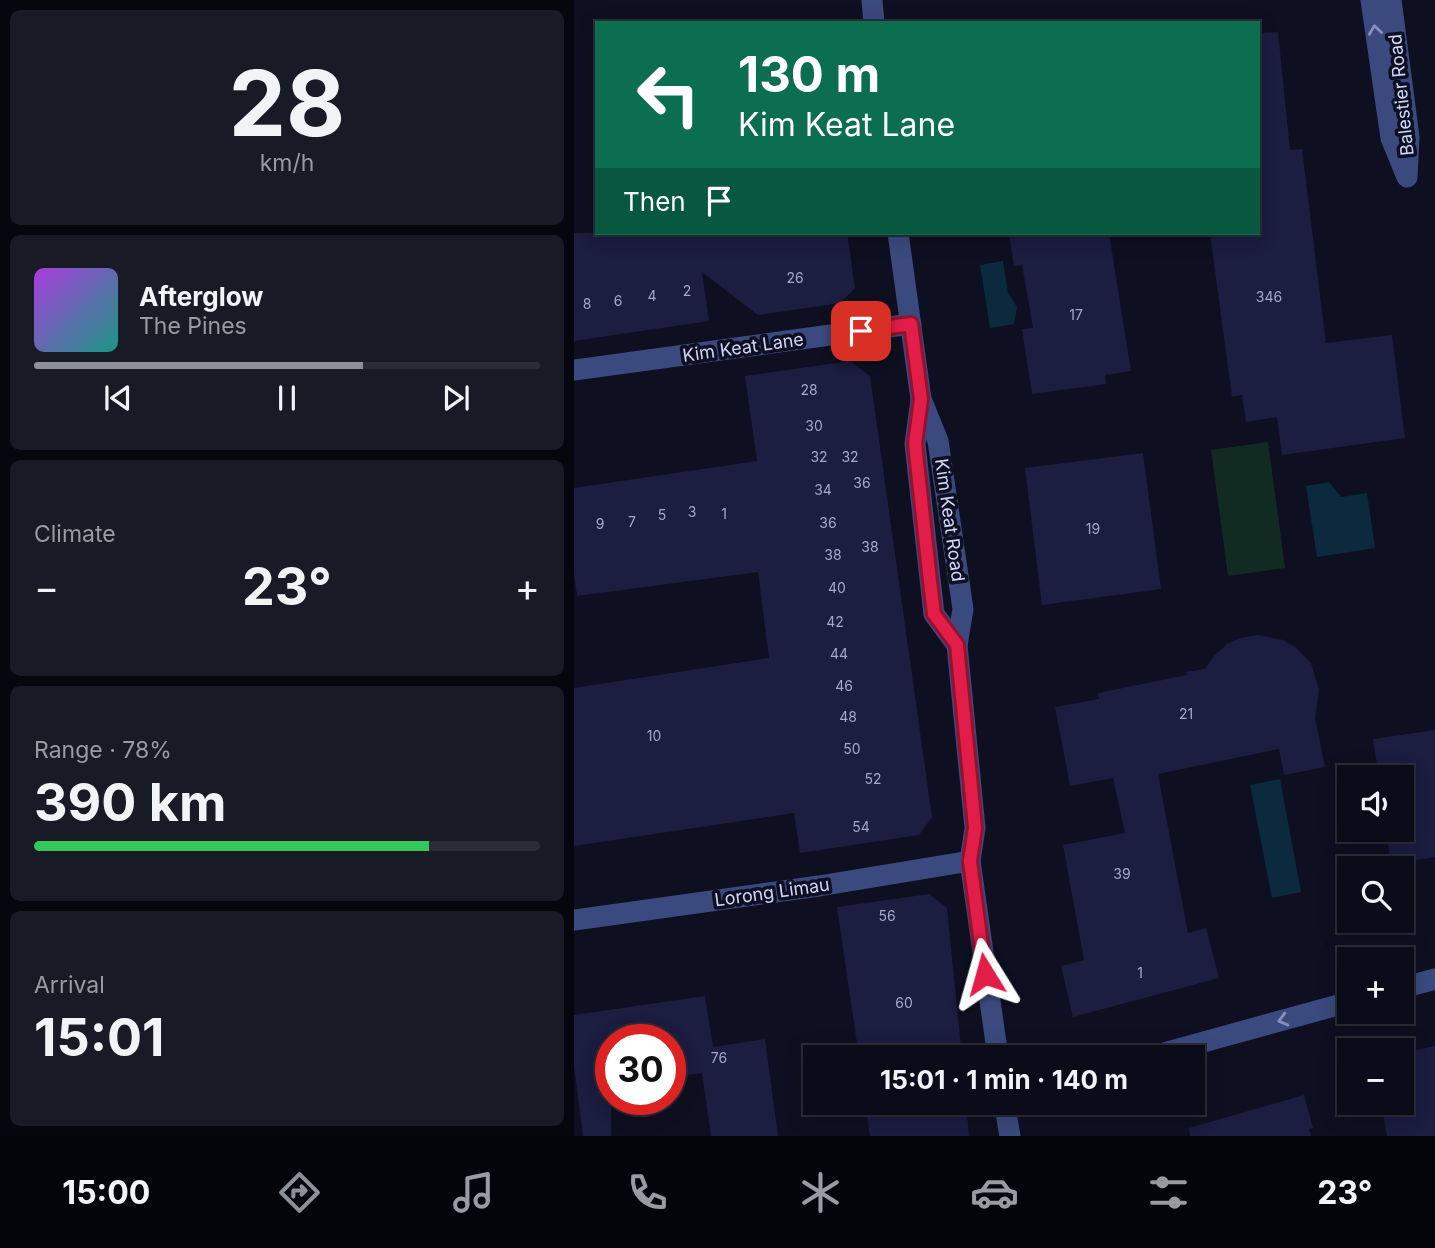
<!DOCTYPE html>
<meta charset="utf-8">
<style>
body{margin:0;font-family:Inter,sans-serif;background:#181a26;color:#f1f3f6;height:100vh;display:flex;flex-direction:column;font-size:26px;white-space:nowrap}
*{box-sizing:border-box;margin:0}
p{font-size:23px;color:#999ba2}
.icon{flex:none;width:38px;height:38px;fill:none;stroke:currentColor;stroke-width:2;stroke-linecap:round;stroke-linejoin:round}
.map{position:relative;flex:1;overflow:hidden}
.sheet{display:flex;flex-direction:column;gap:10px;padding:10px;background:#06070e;width:574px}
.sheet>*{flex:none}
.top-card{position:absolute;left:21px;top:21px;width:665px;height:214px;border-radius:0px;box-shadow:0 4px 18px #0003,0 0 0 2px #2a2c38;background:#0b6e4f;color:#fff;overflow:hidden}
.tools{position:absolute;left:763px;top:765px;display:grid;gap:14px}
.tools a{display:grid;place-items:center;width:77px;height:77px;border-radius:0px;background:#0a0c19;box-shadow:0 4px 18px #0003,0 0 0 2px #2a2c38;font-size:35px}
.speed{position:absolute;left:21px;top:1024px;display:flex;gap:14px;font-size:35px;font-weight:700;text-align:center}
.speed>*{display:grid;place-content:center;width:91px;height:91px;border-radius:50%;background:#0a0c19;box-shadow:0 4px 18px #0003,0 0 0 2px #2a2c38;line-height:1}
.speed .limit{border:10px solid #d22;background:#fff;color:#111}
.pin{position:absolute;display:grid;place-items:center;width:60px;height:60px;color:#fff;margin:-30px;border-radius:14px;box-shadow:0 4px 10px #0006}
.me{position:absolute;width:77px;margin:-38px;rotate:352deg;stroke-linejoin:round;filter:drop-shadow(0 0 5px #0008)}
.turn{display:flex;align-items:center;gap:24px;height:147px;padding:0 28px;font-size:32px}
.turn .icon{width:91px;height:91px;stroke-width:2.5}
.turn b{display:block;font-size:49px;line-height:60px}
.then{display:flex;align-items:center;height:66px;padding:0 28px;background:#0003;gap:14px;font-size:26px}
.big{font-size:52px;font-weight:700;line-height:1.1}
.sheet .tile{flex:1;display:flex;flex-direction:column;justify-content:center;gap:10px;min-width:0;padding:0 24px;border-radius:10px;background:#181a26}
.sheet .dial{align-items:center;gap:0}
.dial b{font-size:91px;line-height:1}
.song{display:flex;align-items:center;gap:21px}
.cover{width:84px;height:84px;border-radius:10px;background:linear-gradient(135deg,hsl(280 70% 55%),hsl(170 70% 35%))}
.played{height:7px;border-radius:4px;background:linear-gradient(90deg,#8c9099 65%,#2a2c38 65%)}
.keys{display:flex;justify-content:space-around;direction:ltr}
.heat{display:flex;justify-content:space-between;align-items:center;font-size:38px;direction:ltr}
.charge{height:10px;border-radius:5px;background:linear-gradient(90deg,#34c759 78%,#2a2c38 0)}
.trip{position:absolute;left:229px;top:1045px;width:402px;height:70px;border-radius:0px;background:#0a0c19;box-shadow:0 4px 18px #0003,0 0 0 2px #2a2c38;font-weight:700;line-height:70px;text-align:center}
.menu{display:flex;height:112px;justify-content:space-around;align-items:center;background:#04050a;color:#999ba2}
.menu .icon{width:49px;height:49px}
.menu .selected{color:#8c9099}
.menu b{font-size:32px;color:#f1f3f6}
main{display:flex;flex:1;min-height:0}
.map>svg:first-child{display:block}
.green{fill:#112b23}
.water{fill:#0b2a3d}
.building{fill:#1b1d41}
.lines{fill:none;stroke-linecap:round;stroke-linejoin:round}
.minor{stroke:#3b4a7e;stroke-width:21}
.oneway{stroke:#8690be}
.route-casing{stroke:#92132f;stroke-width:18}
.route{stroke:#e11d48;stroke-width:12}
.labels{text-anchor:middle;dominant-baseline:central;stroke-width:7;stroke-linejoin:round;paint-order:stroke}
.number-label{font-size:14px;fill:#a3a8ce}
.street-label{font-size:18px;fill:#d0d7fd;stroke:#0e1021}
</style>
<main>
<section class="sheet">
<div class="tile dial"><b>28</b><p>km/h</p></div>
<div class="tile">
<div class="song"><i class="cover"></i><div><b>Afterglow</b><p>The Pines</p></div></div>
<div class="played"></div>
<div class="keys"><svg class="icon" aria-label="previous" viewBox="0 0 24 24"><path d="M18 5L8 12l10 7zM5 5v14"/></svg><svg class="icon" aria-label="pause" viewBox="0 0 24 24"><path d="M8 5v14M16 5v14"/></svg><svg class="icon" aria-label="next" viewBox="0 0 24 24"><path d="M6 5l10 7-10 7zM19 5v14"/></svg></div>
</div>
<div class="tile"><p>Climate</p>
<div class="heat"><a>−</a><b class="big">23°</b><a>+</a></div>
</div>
<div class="tile"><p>Range · 78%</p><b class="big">390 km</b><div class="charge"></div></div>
<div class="tile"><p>Arrival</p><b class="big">15:01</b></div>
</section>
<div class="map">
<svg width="861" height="1136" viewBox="0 0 861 1136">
<rect width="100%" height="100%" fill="#0e1021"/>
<polygon class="green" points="694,442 711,568 654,576 637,450"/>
<g class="water">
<polygon points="429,261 434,293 443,307 440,324 416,328 406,265"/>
<polygon points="755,482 767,497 793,493 801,548 743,557 732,486"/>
<polygon points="706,779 727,892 698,898 676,785"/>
</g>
<g class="building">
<polygon points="704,32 716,150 728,149 752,343 818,335 831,438 708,455 703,417 672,422 668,395 658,397 636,233 684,233 684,33"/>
<polygon points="0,233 273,233 281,288 266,303 184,315 128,272 135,321 0,341"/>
<polygon points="435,233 535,233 557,371 531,375 532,384 458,394 448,329 459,328 448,265 440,266"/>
<polygon points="276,361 296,376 358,817 345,835 226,853 220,813 0,846 0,688 195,658 184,572 3,596 0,573 0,488 183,461 171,376"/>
<polygon points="569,453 587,589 468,605 451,468"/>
<polygon points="684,635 709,640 721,647 737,663 745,690 741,718 751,767 710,775 705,749 584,774 614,933 632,928 645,978 499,1017 487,966 510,960 489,845 551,833 539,778 496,786 481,707 525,699 524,693 613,675 612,672 631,669 640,656 653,644 666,638"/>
<polygon points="861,730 861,857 817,864 812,830 828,830 828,777 805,777 799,739"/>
<polygon points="355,894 373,908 388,1057 285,1057 263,907"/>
<polygon points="131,996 139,1047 191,1039 204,1136 137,1136 128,1073 96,1077 96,1040 37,1040 37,1136 9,1136 0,1066 0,1015"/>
<polygon points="861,1046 861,1136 813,1136 807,1102 828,1102 828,1053"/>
<polygon points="730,1095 739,1128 735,1129 737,1136 616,1136 615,1128"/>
<polygon points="291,1102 392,1102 395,1136 296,1136"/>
</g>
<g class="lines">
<g class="minor">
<polyline points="298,0 300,23"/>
<polyline points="797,0 817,138 833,177 835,137 817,0"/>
<polyline points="324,233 347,399 364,441 389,609 383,645 401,828 396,861 424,1057"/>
<polyline points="0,370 337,324"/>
<polyline points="347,400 341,444 360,614 383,645"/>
<polyline points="0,920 245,886 396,861"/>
<polyline points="828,988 861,979"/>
<polyline points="575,1057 775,1002"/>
<polyline points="430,1102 436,1136"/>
</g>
</g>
<defs><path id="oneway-chevron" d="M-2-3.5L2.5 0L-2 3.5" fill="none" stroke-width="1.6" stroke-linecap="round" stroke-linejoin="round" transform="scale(1.75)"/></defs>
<g class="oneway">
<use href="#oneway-chevron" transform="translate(801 30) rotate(-98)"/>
<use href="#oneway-chevron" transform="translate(709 1020) rotate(165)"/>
</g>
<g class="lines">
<g class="route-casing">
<polyline id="route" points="287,331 337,324 347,399 341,444 357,590 360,614 383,645 401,828 396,861 411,974"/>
</g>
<use href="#route" class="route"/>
</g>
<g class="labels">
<g class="number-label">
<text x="221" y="277">26</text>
<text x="113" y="290">2</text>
<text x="78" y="295">4</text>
<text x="695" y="296">346</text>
<text x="44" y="300">6</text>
<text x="13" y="303">8</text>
<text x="502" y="314">17</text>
<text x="235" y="389">28</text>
<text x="240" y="425">30</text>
<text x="245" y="456">32</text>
<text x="276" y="456">32</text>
<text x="288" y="482">36</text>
<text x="249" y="489">34</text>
<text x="118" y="511">3</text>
<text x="150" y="513">1</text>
<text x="88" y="514">5</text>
<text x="58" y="521">7</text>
<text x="254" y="522">36</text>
<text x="26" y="523">9</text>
<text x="519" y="528">19</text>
<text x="296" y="546">38</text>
<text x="259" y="554">38</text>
<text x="263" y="587">40</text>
<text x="261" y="621">42</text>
<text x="265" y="653">44</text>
<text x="270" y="685">46</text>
<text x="612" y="713">21</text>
<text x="274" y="716">48</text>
<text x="80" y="735">10</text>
<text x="278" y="748">50</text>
<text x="299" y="778">52</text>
<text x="287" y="826">54</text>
<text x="548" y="873">39</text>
<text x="313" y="915">56</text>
<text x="566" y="972">1</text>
<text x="330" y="1002">60</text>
<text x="145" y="1057">76</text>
</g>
<g class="street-label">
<text transform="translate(827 95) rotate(-96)">Balestier Road</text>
<text transform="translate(169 347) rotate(-8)">Kim Keat Lane</text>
<text transform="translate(376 520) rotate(82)">Kim Keat Road</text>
<text transform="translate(198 892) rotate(-8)">Lorong Limau</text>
</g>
</g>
</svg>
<div class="tools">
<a><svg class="icon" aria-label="sound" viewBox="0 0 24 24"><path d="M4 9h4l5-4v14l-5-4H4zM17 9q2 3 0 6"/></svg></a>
<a><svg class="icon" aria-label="search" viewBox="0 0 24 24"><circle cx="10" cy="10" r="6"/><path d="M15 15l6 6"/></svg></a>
<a>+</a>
<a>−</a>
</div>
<div class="speed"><div class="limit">30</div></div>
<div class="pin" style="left:287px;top:331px;background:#d93025"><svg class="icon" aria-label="arrive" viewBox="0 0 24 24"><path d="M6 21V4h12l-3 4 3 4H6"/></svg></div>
<svg class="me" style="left:411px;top:974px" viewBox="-20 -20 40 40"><path d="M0-17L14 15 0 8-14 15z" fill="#e11d48" stroke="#fff" stroke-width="4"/></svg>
<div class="trip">15:01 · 1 min · 140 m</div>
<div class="top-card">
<div class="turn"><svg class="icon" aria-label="left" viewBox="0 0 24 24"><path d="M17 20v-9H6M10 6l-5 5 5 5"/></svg><div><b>130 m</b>Kim Keat Lane</div></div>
<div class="then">Then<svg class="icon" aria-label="arrive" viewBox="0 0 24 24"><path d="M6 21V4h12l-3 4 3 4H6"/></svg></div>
</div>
</div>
</main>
<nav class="menu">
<b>15:00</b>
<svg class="icon selected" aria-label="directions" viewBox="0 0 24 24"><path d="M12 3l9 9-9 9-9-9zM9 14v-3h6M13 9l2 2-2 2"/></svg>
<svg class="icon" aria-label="music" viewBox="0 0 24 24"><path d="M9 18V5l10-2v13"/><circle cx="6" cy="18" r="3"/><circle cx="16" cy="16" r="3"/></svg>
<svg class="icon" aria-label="phone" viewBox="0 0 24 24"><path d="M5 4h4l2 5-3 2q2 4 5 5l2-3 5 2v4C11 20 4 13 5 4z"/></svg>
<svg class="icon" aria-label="climate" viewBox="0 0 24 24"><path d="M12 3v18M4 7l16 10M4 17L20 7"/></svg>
<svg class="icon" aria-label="car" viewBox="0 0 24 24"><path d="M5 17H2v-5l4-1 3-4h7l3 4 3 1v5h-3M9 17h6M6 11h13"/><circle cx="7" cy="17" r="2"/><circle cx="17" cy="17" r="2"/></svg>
<svg class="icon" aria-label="filters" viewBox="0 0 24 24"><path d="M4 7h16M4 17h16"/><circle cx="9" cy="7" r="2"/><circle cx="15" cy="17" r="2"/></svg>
<b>23°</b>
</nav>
